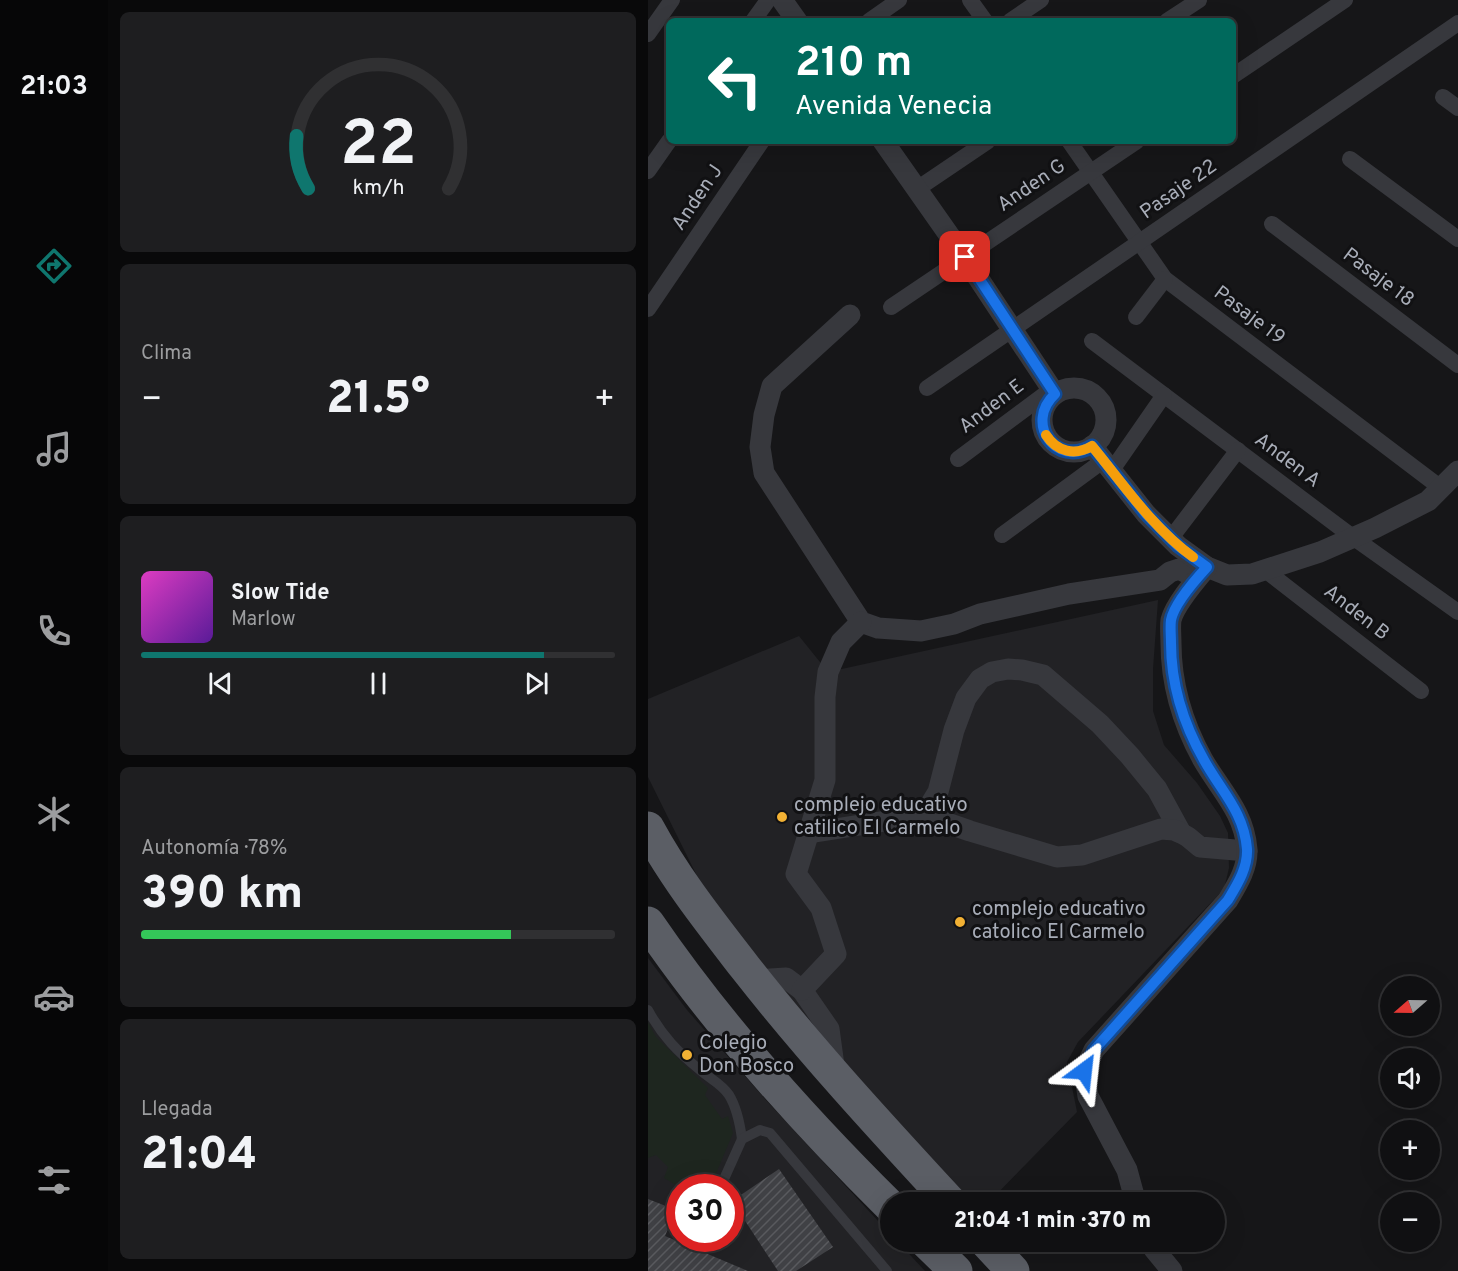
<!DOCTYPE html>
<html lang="es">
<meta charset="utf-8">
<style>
body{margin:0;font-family:Overpass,sans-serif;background:#1e1e20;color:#f1f3f6;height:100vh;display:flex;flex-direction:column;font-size:22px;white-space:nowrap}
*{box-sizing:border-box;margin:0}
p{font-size:20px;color:#9c9d9f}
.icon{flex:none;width:33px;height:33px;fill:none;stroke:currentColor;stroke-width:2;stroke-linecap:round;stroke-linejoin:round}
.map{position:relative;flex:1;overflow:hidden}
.sheet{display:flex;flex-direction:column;gap:12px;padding:12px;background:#09090a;width:540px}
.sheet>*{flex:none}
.top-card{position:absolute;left:18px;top:18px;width:570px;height:126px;border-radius:9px;box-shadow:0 6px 24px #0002,0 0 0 2px #303032;background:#00695c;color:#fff;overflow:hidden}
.needle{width:39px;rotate:250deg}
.tools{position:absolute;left:732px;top:976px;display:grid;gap:12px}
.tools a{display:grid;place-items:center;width:60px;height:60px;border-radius:50%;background:#101012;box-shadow:0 6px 24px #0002,0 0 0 2px #303032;font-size:30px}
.speed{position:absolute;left:18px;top:1174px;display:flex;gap:12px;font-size:30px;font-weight:700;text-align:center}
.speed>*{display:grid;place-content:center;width:78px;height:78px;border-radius:50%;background:#101012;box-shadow:0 6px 24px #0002,0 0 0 2px #303032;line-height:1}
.speed .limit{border:9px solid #d22;background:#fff;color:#111}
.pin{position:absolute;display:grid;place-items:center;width:51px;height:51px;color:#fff;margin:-26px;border-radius:12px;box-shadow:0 3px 9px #0006}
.me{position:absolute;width:66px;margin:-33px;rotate:30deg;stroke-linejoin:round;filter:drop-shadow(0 0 4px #0008)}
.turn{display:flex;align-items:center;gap:21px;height:126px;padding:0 30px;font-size:27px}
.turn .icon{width:78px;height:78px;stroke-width:2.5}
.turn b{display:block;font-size:42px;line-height:51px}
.big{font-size:45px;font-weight:800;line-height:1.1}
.sheet .card{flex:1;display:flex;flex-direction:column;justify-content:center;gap:9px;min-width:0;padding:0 21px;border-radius:9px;background:#1e1e20}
.sheet .dial{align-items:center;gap:0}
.dial svg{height:156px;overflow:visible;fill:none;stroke:#303032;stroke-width:7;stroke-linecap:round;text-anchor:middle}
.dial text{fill:#f1f3f6;stroke:none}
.song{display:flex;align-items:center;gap:18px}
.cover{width:72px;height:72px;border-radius:9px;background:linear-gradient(135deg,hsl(310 70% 55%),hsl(270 70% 35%))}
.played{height:6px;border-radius:3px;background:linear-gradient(90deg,#0f766e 85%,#303032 85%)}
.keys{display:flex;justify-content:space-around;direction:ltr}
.heat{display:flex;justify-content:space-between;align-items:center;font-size:33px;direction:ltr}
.charge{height:9px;border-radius:4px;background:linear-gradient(90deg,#34c759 78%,#303032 0)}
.trip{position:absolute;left:232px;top:1192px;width:345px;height:60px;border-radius:30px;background:#101012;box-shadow:0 6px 24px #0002,0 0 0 2px #303032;font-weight:800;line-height:60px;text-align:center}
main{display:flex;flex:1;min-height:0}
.dock{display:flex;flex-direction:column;width:108px;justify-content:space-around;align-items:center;background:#060607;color:#9c9d9f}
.dock .icon{width:42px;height:42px}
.dock .on{color:#0f766e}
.dock b{font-size:27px;color:#f1f3f6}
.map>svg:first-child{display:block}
.built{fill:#222225;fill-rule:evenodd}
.grass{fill:#1e261f}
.building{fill:url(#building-hatch)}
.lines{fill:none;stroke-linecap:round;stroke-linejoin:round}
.service{stroke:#37383d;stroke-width:10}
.pedestrian{stroke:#37383d;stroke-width:16}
.minor{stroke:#37383d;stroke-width:21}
.trunk{stroke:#5b5e65;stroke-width:33}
.route-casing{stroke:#114b97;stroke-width:15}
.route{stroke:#1a73e8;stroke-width:10}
.slow{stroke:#f59e0b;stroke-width:10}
.poi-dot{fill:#f2b134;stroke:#111113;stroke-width:2}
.labels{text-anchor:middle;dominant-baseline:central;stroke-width:6;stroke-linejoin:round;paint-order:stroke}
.street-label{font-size:20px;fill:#a8adb8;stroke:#111113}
.poi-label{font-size:20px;fill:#a8adb8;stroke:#111113;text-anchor:start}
</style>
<main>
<nav class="dock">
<b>21:03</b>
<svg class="icon on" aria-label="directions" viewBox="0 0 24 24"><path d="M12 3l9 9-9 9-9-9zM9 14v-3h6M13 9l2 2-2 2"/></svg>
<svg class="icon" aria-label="music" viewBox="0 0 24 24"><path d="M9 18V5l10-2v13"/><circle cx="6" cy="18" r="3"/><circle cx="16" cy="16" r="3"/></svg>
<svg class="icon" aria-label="phone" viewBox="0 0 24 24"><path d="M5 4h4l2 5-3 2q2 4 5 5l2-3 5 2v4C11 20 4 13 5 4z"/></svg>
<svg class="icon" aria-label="climate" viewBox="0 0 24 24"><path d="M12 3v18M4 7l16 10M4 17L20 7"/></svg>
<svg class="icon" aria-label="car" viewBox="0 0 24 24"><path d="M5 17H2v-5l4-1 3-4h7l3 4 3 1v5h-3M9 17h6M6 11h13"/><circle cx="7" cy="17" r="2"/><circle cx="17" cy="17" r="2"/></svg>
<svg class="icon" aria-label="filters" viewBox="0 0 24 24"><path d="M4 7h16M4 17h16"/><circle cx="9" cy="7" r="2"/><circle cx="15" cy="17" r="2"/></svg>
</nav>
<section class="sheet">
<div class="card dial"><svg viewBox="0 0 100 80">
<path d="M14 69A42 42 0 1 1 86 69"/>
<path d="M14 69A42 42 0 0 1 8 42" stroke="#0f766e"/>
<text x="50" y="56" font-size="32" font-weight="700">22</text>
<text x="50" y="72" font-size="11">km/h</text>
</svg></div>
<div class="card"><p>Clima</p>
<div class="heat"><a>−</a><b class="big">21.5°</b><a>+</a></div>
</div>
<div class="card">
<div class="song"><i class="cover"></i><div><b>Slow Tide</b><p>Marlow</p></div></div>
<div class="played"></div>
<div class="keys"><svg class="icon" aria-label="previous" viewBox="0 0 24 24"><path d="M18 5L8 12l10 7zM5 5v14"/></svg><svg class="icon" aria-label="pause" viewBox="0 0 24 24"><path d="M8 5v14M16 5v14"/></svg><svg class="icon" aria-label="next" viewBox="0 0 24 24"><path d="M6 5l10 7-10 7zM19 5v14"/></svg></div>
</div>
<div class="card"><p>Autonomía · 78%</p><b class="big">390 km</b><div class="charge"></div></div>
<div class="card"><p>Llegada</p><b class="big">21:04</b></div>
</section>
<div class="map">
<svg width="810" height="1271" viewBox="0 0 810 1271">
<defs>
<pattern id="building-hatch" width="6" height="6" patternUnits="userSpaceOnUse" patternTransform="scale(1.5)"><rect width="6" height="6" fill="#404145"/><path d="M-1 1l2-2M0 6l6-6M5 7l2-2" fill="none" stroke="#595a5e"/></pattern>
</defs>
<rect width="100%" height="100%" fill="#161618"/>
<g class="built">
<polygon points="510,600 505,669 505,711 516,745 549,783 572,816 580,833 581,868 576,889 430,1042 419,1062 429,1112 340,1203 320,1203 197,1074 101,955 49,876 0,777 0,699 151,636 180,672"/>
<path d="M 0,958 L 39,1010 L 118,1100 L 243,1235 L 243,1242 L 250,1242 L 277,1271 L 0,1271 ZM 32,1188 L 82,1188 L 82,1239 L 32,1239 Z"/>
</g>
<polygon class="grass" points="0,1022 8,1037 60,1088 57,1095 74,1119 80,1116 85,1133 62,1188 33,1188 16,1178 20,1167 8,1155 0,1158"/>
<g class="building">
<polygon points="131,1169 185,1247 148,1271 130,1271 84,1201"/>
<polygon points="0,1199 28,1210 17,1236 100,1271 0,1271"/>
</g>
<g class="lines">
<g class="service">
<path d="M 0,1010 C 14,1036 30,1052 52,1070 C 61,1078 74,1084 81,1095 C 89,1108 92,1124 94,1139"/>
<polyline points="72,1188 94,1139 112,1130 122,1133 239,1271"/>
</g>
<g class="pedestrian">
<polyline points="322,0 337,21"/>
<polyline points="105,21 120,0"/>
<polyline points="221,21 251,0"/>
<polyline points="362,21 393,0"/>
<polyline points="519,21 551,0"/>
<polyline points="0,34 24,0"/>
<polyline points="585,76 697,0"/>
<polyline points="795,97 810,108"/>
<polyline points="421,141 517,279 793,488"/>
<polyline points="702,159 810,239"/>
<polyline points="0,171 21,141"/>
<polyline points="269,189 340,141"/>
<polyline points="624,224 810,365"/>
<polyline points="243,307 489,141"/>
<polyline points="0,309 114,141"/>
<polyline points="488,317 517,279"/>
<polyline points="444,341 706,538 810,612"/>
<polyline points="279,388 810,23"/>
<polyline points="310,459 404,389"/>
<polyline points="464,470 516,395"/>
<polyline points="354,535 456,460"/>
<polyline points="523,538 590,450"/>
<polyline points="617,570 773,691"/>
</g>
<g class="minor">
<polyline points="134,0 149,21"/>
<polyline points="235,141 313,252 407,394"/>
<polyline points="202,315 124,386 116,415 112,447 116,473 213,622 230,628 273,631 306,624 332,614 421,594 512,580 522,572 531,569 549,578"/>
<circle cx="426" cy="420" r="32"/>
<polyline points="444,446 498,514 530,546 559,567 579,575 604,574 672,552 727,528 780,501 810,471"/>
<polyline points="276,815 290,792 306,730 318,698 332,679 344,672 360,669 374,670 395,675 452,724 482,756 509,789 533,833"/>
<polyline points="161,833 276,815 322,831 409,857 434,855 513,829 526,830 533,833 540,837 552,847 599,851"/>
<polyline points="107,980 138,978 154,990 181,1029 187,1073"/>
<polyline points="154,990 188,954 173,908 148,874 177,780 177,697 180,672 193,642 213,622"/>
<path d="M 488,1203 L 479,1170 L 440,1096 L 436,1071 L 446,1050 L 580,900 C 589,885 600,868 599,849 C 596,812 573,791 555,760 C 535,724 523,685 523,643 C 523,636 522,627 523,620 C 527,604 548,580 559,567"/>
<polyline points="503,1242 506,1249 524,1271"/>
</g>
<g class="trunk">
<path d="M 0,828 C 27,878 62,922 96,966 C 161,1049 231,1125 303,1203"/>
<path d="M 0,923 C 71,1027 154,1119 243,1207"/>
<polyline points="278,1242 308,1271"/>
<polyline points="338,1242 365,1271"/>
</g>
</g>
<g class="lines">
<g class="route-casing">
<path id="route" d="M 317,257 L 407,394 C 376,423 408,468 444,446 L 498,514 L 530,546 L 559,567 C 548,579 526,604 523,620 C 522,627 523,635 523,643 C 523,685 535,723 556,760 C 573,791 596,812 599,849 C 600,868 589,885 580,900 L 446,1050 L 436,1071"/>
</g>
<use href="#route" class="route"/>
<path class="slow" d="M 398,435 C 409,452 427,456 444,446 C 476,485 504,527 545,557"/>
</g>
<g class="poi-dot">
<circle cx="134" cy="817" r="6"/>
<circle cx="312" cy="922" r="6"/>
<circle cx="39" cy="1055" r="6"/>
</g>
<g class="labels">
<g class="street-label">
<text transform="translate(384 186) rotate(-34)">Anden G</text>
<text transform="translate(531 190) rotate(-35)">Pasaje 22</text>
<text transform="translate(50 198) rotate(-56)">Anden J</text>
<text transform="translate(730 278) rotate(37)">Pasaje 18</text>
<text transform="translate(601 316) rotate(37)">Pasaje 19</text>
<text transform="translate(344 407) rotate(-37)">Anden E</text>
<text transform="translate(639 461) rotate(37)">Anden A</text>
<text transform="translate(708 613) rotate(38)">Anden B</text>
</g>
<g class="poi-label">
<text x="146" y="806">complejo educativo<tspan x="146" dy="23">catilico El Carmelo</tspan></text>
<text x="324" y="910">complejo educativo<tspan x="324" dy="23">catolico El Carmelo</tspan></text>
<text x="51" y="1044">Colegio<tspan x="51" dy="23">Don Bosco</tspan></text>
</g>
</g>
</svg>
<div class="tools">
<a><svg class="needle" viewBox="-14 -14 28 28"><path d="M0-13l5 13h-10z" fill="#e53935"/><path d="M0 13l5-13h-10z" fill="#9c9d9f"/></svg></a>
<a><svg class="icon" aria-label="sound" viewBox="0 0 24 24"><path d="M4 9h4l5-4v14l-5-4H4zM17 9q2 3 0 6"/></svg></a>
<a>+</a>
<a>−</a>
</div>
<div class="speed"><div class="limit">30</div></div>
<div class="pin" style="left:317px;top:257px;background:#d93025"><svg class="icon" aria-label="arrive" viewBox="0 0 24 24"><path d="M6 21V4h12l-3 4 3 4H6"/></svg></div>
<svg class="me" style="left:436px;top:1071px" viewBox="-20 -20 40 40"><path d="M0-17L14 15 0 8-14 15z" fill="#1a73e8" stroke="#fff" stroke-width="4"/></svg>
<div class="trip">21:04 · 1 min · 370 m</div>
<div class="top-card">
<div class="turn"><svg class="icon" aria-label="left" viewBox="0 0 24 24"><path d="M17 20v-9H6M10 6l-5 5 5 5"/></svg><div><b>210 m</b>Avenida Venecia</div></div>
</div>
</div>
</main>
